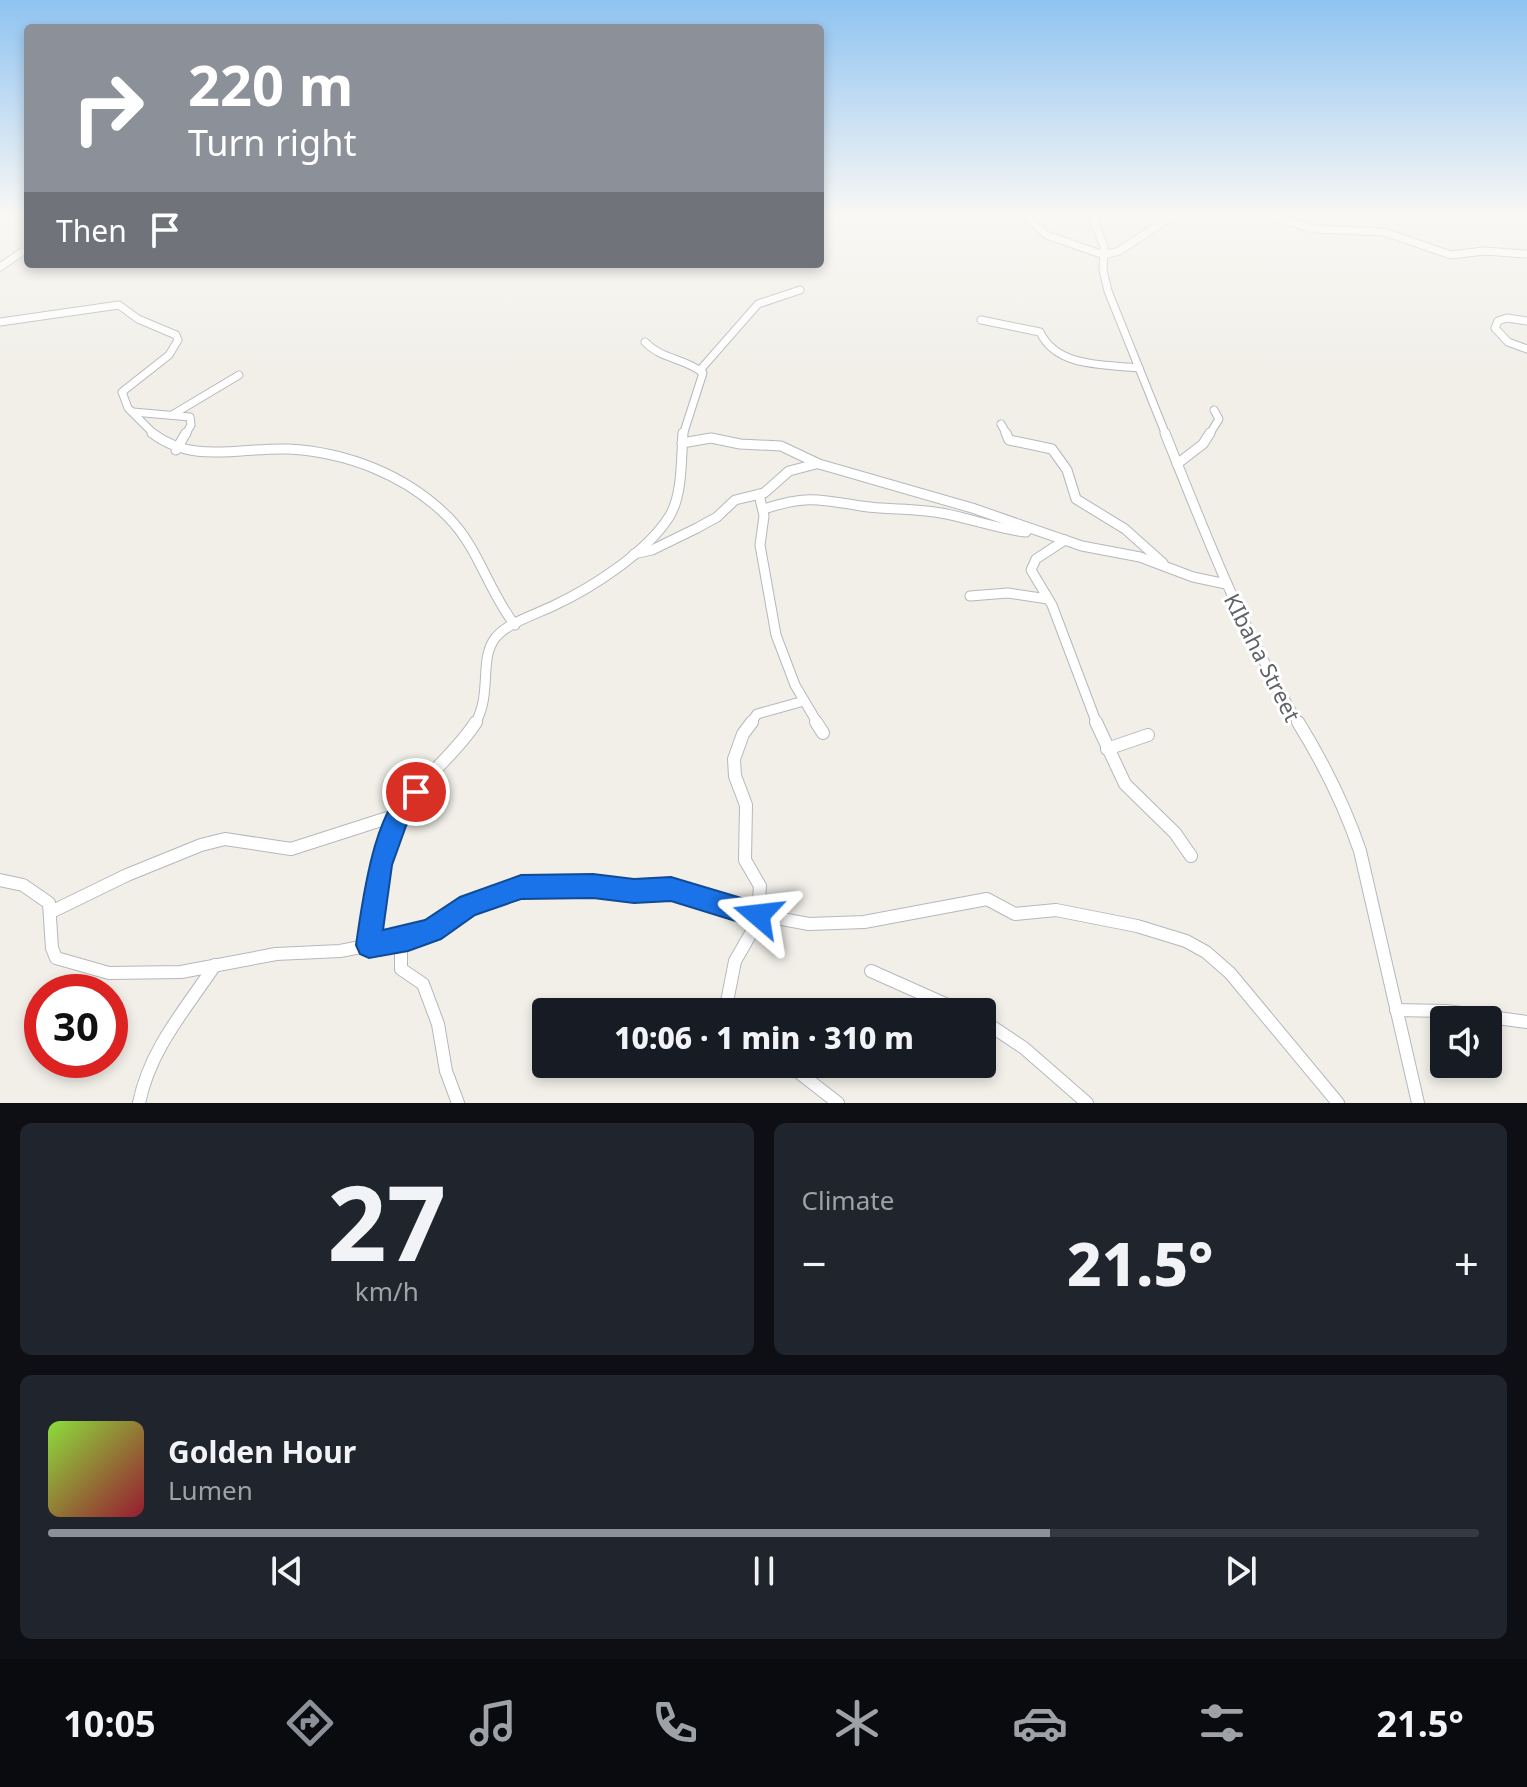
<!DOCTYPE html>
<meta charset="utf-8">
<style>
body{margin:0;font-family:"Noto Sans",sans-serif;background:#20242c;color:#f1f3f6;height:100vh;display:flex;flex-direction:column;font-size:30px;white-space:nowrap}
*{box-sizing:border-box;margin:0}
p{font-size:26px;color:#9ea1a6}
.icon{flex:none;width:44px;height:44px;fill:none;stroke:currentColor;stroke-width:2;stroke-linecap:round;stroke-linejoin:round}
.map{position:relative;height:1103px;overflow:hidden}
.sheet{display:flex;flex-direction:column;gap:20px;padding:20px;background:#0d0f14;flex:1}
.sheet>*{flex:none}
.guide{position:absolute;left:24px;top:24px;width:800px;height:244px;border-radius:8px;box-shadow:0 4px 12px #0003;background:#8c9099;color:#fff;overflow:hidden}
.buttons{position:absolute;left:1430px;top:1006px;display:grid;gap:16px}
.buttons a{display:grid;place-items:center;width:72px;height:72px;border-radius:8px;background:#171b24;box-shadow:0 4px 12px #0003;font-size:40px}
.speed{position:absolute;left:24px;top:974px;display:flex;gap:16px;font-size:40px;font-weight:700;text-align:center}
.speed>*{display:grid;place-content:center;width:104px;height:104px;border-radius:50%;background:#171b24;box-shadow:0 4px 12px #0003;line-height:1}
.speed .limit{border:12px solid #d22;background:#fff;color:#111}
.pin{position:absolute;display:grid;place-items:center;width:68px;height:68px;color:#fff;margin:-34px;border:4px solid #fff;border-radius:50%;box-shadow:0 2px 8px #0007}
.me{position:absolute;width:88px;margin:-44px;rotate:287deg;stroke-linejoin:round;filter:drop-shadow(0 0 6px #0008)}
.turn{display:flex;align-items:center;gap:28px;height:168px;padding:0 32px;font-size:36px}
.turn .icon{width:104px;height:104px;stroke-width:2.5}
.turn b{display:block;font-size:56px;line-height:68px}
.then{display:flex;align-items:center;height:76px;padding:0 32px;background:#0003;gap:16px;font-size:30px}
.big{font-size:60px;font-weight:800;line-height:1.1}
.sheet .tile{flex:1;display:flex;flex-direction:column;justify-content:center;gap:12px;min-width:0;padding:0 28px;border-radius:12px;background:#20242c}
.sheet .dial{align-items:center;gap:0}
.dial b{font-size:104px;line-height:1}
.song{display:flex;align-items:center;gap:24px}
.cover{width:96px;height:96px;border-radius:12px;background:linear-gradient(135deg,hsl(90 70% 55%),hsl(350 70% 35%))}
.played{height:8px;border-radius:4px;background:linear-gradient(90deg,#8c9099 70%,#363941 70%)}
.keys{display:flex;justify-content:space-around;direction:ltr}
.heat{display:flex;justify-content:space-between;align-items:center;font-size:44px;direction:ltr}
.sheet .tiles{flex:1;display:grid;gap:20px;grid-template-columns:1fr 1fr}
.tile:last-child{grid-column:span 2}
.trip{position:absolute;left:532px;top:998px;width:464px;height:80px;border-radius:8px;background:#171b24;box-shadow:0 4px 12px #0003;font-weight:800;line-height:80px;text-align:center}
.menu{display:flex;height:128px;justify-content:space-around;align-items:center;background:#090b0e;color:#9ea1a6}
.menu .icon{width:56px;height:56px}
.menu .active{color:#8c9099}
.menu b{font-size:36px;color:#f1f3f6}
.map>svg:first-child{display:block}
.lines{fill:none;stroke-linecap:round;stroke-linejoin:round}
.minor-far2-casing{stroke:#b5b8bc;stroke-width:9}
.minor-far1-casing{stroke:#b5b8bc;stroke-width:11}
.minor-casing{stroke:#b5b8bc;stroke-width:14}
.minor-far2{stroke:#fff;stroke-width:7}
.minor-far1{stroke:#fff;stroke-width:9}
.minor{stroke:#fff;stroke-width:12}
.route{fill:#1a73e8;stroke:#114b97;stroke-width:2}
.labels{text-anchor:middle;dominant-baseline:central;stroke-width:6;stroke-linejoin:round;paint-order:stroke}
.street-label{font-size:22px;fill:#5f6368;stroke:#fff}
</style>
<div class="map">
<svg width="1527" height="1103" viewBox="0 0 1527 1103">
<rect width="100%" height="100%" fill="#f1efe8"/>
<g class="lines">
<g class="minor-far2-casing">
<g id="minor-far2">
<polyline points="1025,215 1046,235 1104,255 1119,251 1174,215"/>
<polyline points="1092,215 1104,247 1103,270 1108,291 1166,435"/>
<polyline points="1266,215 1314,229 1384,232 1451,255 1484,251 1527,254"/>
<polyline points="0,267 22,252"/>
<path d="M 981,320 L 1040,332 C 1057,368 1104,364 1139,368"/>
<polyline points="1527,321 1507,318 1498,321 1495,328 1508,342 1527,349"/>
<polyline points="0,322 119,305 138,319 176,335 178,340 169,355 122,392 128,408 155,435"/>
<path d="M 645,342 C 662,360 685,358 703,373 L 683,435"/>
<polyline points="701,369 758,304 800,290"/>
<polyline points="133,412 190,417 191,425 185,435"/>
<polyline points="172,415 239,375"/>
<polyline points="1001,424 1007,435"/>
<polyline points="1209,435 1219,419 1214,410"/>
</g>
</g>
<g class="minor-far1-casing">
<g id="minor-far1">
<path d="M 152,433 C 194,465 240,447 288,449 C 347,452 406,475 448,517 C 479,548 488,591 515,625"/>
<polyline points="1006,433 1009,440 1052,449 1067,470 1076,499 1125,529 1163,563"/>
<path d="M 1165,433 C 1205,533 1243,632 1299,724"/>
<polyline points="682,443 711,438 740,444 781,446 819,464 972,508 1082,546 1140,557 1193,577 1226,584"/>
<polyline points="176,450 186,433"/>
<polyline points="1177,464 1203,444 1210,433"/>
<polyline points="759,494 764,516 760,545 776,635 795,685 818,724"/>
<path d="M 764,509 C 806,495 819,499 861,506 C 887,510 915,508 941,513 C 970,518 997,529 1026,532"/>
<polyline points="1065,540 1036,559 1031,570 1052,605 1097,724"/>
<polyline points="634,554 652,550 697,528 717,517 735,500 764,493 789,471 816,464"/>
<polyline points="970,596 1008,593 1048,599"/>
<path d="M 475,724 C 493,692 478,659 496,637 C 509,622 537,614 555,605 C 593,587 646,553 669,517 C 683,495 681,458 683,433"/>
<polyline points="750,724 757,714 804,701"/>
</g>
</g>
<g class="minor-casing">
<g id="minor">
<polyline points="752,722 743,734 734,759 735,776 746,805 745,860 760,886 758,915"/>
<polyline points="816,722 823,733"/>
<polyline points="1096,722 1125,784 1175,833 1191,856"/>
<path d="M 1298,722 C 1324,764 1344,804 1360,851 L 1418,1103"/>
<polyline points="1107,749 1148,735"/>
<polyline points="0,880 23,885 49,903 52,948 56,958 109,973 181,972 276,954 340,951 408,938 445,924 468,905 521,887 593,886 634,891 671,889 738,911 809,924 864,922 987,899 1015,914 1056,910 1137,926 1186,941 1206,952 1230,973 1338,1103"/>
<polyline points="51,912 127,875 201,845 225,839 291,849 400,814"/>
<polyline points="401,940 401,969 423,984 438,1024 446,1071 458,1103"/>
<path d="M 369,945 C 375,896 378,843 408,802 C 428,773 457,752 476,722"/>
<polyline points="871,971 963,1012"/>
<polyline points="1396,1010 1446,1011 1527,1022"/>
<polyline points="725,1012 735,961 761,916"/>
<polyline points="982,1020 1024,1048 1087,1103"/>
<polyline points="788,1064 838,1103"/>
<path d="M 139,1103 C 150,1049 185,1010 215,965"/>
</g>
</g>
<use href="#minor-far2" class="minor-far2"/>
<use href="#minor-far1" class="minor-far1"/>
<use href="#minor" class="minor"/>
</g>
<linearGradient id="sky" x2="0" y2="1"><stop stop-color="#8fc3f1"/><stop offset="0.58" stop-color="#f9f8f5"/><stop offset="1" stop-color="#f9f8f5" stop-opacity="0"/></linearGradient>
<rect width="1527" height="370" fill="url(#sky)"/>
<path class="route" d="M 416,781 L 424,784 L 427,792 L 406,826 L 392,865 L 383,930 L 425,920 L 460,897 L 521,875 L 593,874 L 634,879 L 671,877 L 758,903 L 767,907 L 770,915 L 767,924 L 758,928 L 671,901 L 634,903 L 593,898 L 521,899 L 475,915 L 441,939 L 408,951 L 369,958 L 360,954 L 356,945 C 362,906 374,798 416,781 Z"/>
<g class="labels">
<g class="street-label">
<text transform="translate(1263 657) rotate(63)">KIbaha Street</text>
</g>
</g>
</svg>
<div class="buttons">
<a><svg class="icon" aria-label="sound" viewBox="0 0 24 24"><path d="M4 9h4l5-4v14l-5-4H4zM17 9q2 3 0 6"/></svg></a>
</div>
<div class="speed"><div class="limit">30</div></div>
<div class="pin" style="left:416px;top:792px;background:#d93025"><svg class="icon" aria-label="arrive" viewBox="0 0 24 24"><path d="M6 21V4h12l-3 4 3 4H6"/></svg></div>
<svg class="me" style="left:758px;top:915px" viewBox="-20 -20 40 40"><path d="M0-17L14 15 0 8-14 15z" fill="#1a73e8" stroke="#fff" stroke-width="4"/></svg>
<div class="trip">10:06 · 1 min · 310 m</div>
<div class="guide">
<div class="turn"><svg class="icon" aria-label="right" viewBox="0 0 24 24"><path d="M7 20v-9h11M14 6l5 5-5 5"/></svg><div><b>220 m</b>Turn right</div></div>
<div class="then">Then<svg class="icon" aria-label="arrive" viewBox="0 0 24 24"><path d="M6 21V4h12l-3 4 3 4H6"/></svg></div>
</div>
</div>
<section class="sheet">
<div class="tiles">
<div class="tile dial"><b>27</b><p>km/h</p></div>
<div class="tile"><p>Climate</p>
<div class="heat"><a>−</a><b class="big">21.5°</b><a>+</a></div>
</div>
<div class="tile">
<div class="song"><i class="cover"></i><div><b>Golden Hour</b><p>Lumen</p></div></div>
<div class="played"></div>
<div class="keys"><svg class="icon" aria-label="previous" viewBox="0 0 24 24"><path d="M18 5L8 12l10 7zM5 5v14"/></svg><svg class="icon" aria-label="pause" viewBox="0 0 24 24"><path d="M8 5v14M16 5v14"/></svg><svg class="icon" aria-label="next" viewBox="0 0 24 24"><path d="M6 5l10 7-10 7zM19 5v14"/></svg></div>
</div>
</div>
</section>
<nav class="menu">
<b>10:05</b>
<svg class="icon active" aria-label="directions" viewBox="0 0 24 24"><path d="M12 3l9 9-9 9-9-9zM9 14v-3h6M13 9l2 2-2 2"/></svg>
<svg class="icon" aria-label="music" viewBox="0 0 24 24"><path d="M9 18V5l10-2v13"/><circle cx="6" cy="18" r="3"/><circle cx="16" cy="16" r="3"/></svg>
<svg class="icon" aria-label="phone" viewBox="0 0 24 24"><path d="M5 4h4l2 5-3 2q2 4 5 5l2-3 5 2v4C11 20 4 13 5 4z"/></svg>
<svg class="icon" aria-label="climate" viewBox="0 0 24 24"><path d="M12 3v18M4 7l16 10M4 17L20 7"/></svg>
<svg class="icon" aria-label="car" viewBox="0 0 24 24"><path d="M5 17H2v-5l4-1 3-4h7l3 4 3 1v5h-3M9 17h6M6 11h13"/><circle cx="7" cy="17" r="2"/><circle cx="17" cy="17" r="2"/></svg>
<svg class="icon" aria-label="filters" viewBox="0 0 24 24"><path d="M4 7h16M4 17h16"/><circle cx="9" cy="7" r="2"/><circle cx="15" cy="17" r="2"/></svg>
<b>21.5°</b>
</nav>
